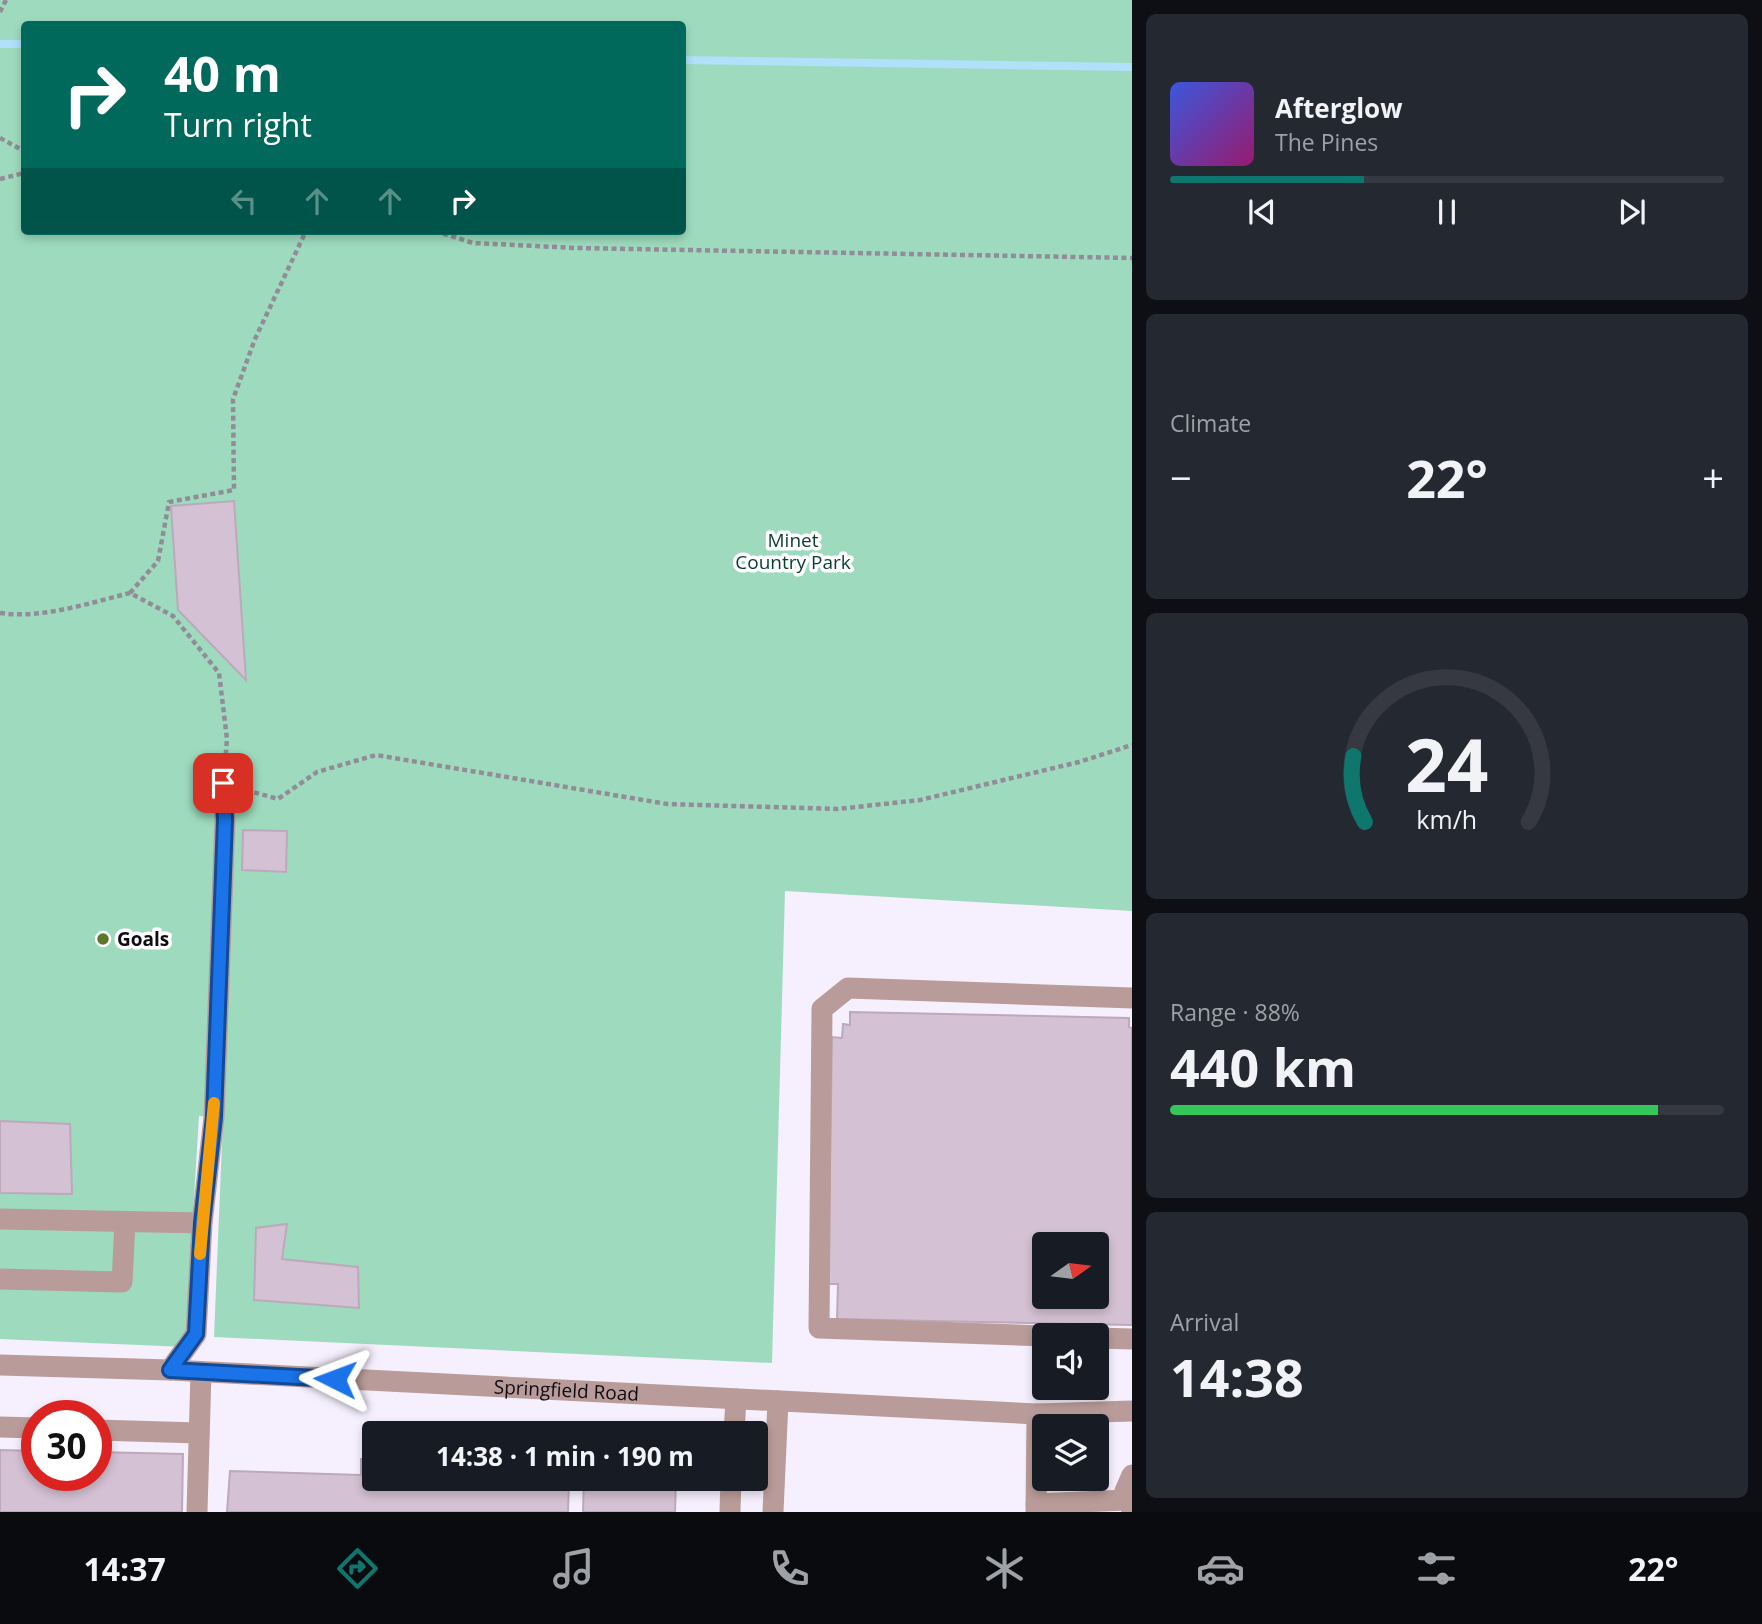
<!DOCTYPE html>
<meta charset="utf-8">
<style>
body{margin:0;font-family:"Open Sans",sans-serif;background:#242831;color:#f1f3f6;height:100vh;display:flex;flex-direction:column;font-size:26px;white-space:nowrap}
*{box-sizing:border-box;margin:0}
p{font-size:23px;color:#9ea1a6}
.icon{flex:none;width:38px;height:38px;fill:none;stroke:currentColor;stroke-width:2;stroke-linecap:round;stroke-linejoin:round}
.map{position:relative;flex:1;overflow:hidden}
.drawer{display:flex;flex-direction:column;gap:14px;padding:14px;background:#0d0f14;width:630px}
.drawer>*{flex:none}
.banner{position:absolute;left:21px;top:21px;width:665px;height:214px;border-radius:7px;box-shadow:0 4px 10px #0003;background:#00695c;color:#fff;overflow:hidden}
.needle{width:46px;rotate:76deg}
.controls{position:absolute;left:1032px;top:1232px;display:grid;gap:14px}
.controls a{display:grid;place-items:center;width:77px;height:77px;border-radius:7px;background:#171b24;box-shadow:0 4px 10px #0003;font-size:35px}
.speed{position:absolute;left:21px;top:1400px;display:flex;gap:14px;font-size:35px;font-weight:700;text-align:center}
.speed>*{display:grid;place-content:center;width:91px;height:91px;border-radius:50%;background:#171b24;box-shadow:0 4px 10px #0003;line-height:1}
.speed .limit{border:10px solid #d22;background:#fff;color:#111}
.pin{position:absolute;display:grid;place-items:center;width:60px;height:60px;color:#fff;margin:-30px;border-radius:14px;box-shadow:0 4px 10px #0006}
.me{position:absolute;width:77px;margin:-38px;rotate:273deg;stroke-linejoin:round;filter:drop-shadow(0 0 5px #0008)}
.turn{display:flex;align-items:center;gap:24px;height:147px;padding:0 28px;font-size:32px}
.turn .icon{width:91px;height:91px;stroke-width:2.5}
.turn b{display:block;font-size:49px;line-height:60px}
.lanes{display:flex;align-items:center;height:66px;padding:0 28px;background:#0003;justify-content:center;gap:35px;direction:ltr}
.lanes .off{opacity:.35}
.big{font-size:52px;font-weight:700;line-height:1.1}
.drawer .widget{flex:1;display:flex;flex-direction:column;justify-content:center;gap:10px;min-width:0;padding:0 24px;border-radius:10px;background:#242831}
.drawer .dial{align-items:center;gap:0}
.dial svg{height:182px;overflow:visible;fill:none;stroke:#363941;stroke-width:7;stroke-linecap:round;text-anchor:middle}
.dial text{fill:#f1f3f6;stroke:none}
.song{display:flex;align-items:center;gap:21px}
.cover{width:84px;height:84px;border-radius:10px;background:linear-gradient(135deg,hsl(230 70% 55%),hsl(320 70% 35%))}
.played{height:7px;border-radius:4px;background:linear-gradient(90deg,#0f766e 35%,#363941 35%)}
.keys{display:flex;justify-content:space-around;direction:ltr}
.heat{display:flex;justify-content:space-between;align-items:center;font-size:38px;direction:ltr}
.charge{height:10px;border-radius:5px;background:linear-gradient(90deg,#34c759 88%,#363941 0)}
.trip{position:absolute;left:362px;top:1421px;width:406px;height:70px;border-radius:7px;background:#171b24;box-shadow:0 4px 10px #0003;font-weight:700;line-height:70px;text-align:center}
.dock{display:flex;height:112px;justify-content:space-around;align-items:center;background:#090b0e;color:#9ea1a6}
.dock .icon{width:49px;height:49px}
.dock .active{color:#0f766e}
.dock b{font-size:32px;color:#f1f3f6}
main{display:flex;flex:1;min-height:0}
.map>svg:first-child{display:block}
.green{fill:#9edbbe;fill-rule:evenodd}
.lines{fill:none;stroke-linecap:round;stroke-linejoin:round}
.stream{stroke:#b0e0fa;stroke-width:8}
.building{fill:#d4c1d3;stroke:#bca9bb;stroke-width:2;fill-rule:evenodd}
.path{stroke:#918c97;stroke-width:4.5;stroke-dasharray:5 3.5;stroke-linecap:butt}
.minor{stroke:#b99c99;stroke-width:21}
.route-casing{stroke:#114b97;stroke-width:18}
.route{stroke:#1a73e8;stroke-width:12}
.slow{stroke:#f59e0b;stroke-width:12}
.poi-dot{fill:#5c772b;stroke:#fff;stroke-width:2.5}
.labels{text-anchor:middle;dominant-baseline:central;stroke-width:7;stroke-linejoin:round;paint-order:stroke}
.park-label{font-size:19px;fill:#093e2b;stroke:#fff}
.poi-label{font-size:19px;font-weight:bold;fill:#0e0b12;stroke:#fff;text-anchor:start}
.street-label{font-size:19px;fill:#0e0b12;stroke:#fff}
</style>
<main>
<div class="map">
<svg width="1132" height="1512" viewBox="0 0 1132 1512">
<rect width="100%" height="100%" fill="#f6f0fe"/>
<path class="green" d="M 0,0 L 1132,0 L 1132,911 L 785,891 L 772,1363 L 214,1337 L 223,1118 L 199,1116 L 185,1347 L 0,1339 ZM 24,24 L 682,24 L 682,231 L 24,231 Z"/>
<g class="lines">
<g class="stream">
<polyline points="0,44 24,44"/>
<polyline points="682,60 1132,67"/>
</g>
</g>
<g class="building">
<polygon points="234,501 246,680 178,610 171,506"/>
<polygon points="243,830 287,831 286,872 242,870"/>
<path d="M 850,1012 L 1129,1018 L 1129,1027 L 1132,1028 L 1132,1325 L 837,1319 L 838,1284 L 828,1284 L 832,1037 L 842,1038 L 843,1024 L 850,1025 ZM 1045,1244 L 1097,1244 L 1097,1297 L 1045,1297 Z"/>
<polygon points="0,1121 70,1124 72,1194 0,1193"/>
<polygon points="287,1224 282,1259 358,1267 359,1308 254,1300 256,1228"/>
<polygon points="0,1450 37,1451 37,1475 96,1475 96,1452 183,1454 182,1512 0,1512"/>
<polygon points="361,1459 374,1459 374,1479 569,1482 568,1512 227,1512 230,1471 361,1475"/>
<polygon points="584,1479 676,1479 675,1512 583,1512"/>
</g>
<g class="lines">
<g class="path">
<polyline points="0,12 6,0"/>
<polyline points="0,138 24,151"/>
<polyline points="0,179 24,173"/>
<polyline points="435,231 473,243 576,248 1132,258"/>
<polyline points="130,593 158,561 169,502 234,490 233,399 255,339 306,231"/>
<path d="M 0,613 C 43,619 89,603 130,593 L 173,616 L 219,673 L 227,739 L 225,763"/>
<polyline points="246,790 278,799 317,772 376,755 667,804 838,809 920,800 1079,762 1132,745"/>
</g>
<g class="minor">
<polyline points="0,1219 202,1223"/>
<polyline points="0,1279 122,1282 125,1222"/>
<polyline points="1045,1336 819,1328 822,1009 848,988 1132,998"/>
<polyline points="1097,1338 1132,1339"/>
<path id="s1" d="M 0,1365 L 170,1370 L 1037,1414 L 1132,1411"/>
<polyline points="170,1370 196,1334 202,1223 214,1117 225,820 223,783"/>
<polyline points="0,1427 37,1428"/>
<polyline points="96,1430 199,1433"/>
<polyline points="734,1433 736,1399"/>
<polyline points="1132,1475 1125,1491 1132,1510"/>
<polyline points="1036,1504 1126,1500"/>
<polyline points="197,1512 201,1372"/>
<polyline points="730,1512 731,1479"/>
<polyline points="773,1512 778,1401"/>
<polyline points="1036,1512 1037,1414"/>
</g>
</g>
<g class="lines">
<g class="route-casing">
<polyline id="route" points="223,783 225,820 214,1117 202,1223 196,1334 170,1370 335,1379"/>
</g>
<use href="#route" class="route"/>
<polyline class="slow" points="200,1254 214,1103"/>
</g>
<circle class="poi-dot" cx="103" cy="939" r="7"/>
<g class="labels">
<g class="park-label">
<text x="793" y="540">Minet<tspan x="793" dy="22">Country Park</tspan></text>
</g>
<g class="poi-label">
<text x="117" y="939">Goals</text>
</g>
<g class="street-label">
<text stroke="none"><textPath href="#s1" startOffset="567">Springfield Road</textPath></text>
</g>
</g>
</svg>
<div class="controls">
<a><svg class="needle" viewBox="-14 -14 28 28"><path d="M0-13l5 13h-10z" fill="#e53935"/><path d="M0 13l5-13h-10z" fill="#9ea1a6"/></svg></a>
<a><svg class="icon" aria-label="sound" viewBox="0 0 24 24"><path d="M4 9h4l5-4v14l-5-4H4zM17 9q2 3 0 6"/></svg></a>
<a><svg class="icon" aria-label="layers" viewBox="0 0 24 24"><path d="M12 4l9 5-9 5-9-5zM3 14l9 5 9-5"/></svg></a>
</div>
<div class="speed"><div class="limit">30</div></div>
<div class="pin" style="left:223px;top:783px;background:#d93025"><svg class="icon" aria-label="arrive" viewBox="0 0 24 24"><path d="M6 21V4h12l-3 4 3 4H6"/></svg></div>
<svg class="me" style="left:335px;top:1379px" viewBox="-20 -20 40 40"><path d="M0-17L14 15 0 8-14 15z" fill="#1a73e8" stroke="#fff" stroke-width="4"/></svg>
<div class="trip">14:38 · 1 min · 190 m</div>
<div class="banner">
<div class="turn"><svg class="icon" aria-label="right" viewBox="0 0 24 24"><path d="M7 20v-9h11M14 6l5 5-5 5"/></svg><div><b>40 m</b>Turn right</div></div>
<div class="lanes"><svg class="icon off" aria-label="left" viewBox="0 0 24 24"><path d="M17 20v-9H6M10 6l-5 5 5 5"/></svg><svg class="icon off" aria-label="ahead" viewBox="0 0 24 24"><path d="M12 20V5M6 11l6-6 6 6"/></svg><svg class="icon off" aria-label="ahead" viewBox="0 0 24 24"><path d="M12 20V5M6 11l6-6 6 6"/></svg><svg class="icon" aria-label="right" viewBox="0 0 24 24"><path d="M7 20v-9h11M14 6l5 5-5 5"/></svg></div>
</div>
</div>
<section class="drawer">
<div class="widget">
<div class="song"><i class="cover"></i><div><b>Afterglow</b><p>The Pines</p></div></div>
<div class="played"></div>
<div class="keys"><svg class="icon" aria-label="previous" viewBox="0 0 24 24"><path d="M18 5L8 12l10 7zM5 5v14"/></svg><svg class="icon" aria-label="pause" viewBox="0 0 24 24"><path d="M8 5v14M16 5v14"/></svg><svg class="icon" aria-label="next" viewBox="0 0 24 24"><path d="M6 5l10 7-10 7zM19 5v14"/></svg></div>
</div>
<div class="widget"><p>Climate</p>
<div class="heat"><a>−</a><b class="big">22°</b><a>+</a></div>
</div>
<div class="widget dial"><svg viewBox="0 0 100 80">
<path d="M14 69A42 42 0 1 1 86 69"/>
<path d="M14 69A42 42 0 0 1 9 40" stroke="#0f766e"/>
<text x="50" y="56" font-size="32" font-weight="700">24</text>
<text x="50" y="72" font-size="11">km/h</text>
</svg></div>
<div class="widget"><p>Range · 88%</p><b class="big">440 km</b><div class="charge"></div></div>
<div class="widget"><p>Arrival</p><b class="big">14:38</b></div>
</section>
</main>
<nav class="dock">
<b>14:37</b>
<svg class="icon active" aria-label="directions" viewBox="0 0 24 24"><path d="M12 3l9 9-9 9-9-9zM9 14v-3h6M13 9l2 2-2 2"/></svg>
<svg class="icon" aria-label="music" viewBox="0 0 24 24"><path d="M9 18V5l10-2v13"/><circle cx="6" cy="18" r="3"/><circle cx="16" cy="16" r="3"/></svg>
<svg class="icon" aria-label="phone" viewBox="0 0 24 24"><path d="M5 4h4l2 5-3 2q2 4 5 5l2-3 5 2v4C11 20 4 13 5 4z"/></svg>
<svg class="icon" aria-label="climate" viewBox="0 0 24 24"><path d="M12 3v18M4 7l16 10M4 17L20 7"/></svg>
<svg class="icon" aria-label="car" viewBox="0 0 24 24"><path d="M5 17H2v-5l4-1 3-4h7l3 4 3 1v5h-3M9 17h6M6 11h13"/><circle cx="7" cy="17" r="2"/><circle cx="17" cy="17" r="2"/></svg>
<svg class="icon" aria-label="filters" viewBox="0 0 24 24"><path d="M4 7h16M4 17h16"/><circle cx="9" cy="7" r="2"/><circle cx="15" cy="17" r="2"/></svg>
<b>22°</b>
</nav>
